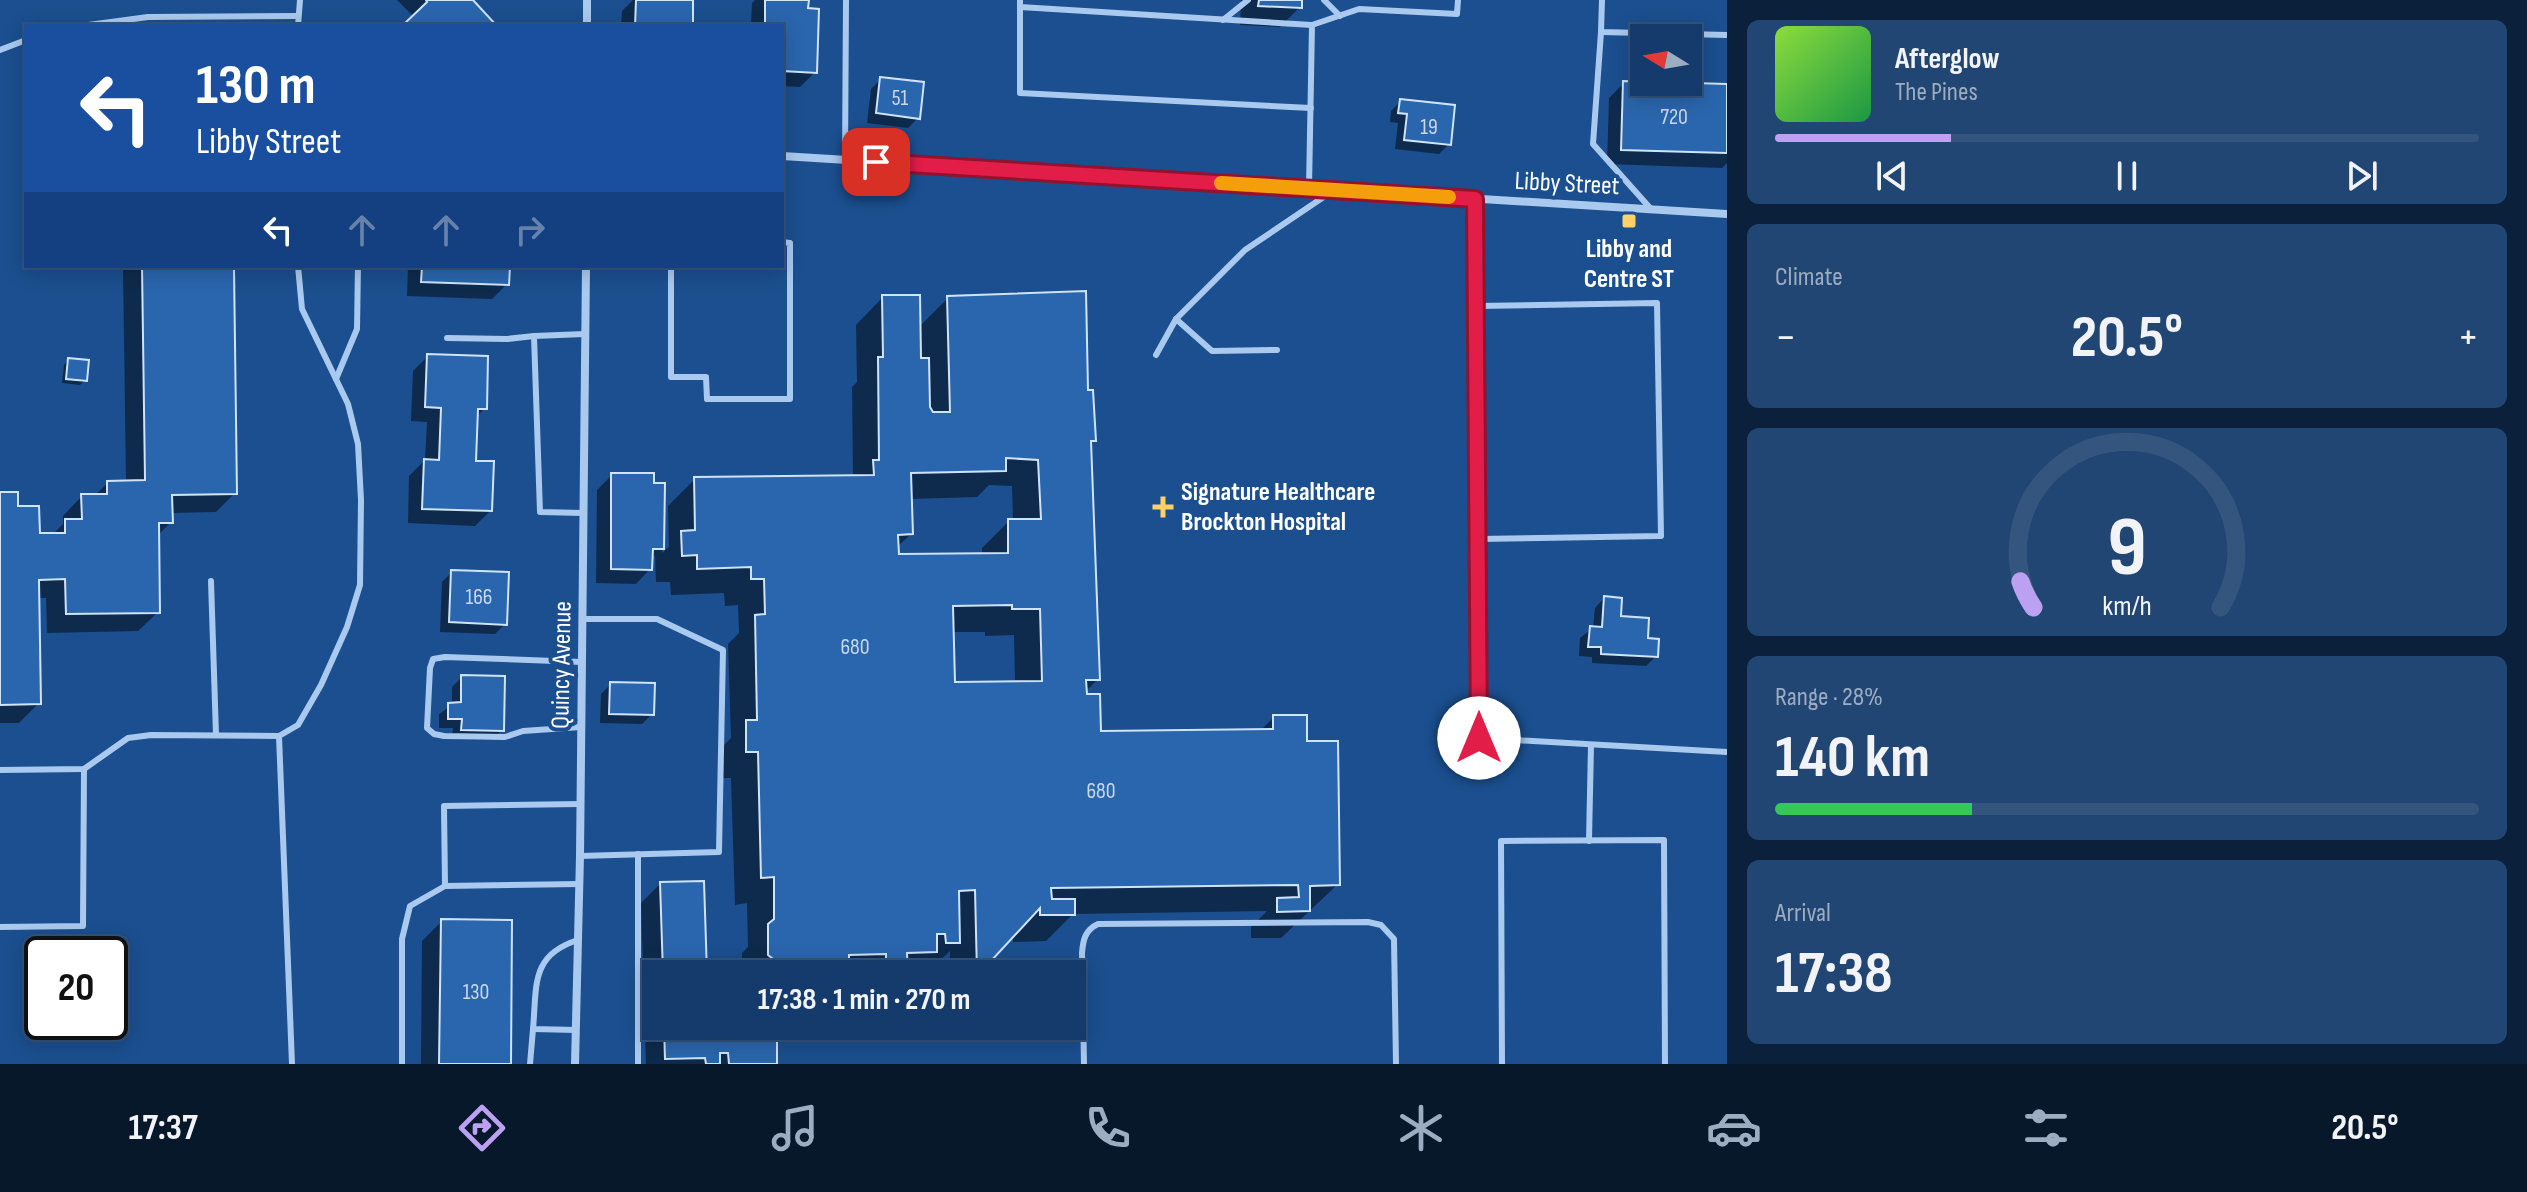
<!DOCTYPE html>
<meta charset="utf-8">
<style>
body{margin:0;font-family:"Sofia Sans Condensed",sans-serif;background:#214673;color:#f1f3f6;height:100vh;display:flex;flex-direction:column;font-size:30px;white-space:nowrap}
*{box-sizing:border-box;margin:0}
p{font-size:26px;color:#9dadc1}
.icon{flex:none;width:44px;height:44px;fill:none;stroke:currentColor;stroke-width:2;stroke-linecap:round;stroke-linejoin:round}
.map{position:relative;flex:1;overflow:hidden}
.sheet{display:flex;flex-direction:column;gap:20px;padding:20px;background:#0b203b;width:800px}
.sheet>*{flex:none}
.hud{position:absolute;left:24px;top:24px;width:760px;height:244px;border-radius:0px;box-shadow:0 4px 20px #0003,0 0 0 2px #33557e;background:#1a4fa0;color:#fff;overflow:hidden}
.needle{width:52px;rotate:281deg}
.buttons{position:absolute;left:1630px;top:24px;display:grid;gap:16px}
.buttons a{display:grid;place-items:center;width:72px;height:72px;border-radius:0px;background:#143b6b;box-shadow:0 4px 20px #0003,0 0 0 2px #33557e;font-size:40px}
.speed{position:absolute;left:24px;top:936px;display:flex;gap:16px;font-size:40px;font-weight:700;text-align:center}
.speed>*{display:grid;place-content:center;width:104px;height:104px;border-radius:50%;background:#143b6b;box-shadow:0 4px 20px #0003,0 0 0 2px #33557e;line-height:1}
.speed .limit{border:4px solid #111;border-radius:12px;background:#fff;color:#111}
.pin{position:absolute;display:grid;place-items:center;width:68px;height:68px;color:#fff;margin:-34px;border-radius:16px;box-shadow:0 4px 12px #0006}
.me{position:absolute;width:88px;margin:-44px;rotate:0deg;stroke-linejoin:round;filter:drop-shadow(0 0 6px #0008)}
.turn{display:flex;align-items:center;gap:28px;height:168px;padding:0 40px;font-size:36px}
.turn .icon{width:104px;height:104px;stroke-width:2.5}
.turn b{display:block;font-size:56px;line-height:68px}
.lanes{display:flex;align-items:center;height:76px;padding:0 40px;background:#0003;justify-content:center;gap:40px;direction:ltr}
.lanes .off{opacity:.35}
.big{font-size:60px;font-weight:700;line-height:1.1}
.sheet .widget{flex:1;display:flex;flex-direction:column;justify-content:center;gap:12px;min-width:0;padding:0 28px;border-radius:12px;background:#214673}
.sheet .dial{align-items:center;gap:0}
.dial svg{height:208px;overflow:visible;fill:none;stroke:#33557e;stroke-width:7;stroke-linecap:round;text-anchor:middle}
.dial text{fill:#f1f3f6;stroke:none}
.song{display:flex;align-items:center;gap:24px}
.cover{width:96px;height:96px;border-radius:12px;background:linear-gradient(135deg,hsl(90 70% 55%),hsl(140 70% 35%))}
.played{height:8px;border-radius:4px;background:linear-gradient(90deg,#bca0f2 25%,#33557e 25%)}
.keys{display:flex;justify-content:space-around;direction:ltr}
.heat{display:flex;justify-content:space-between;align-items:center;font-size:44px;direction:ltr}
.charge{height:12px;border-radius:6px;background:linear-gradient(90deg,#34c759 28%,#33557e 0)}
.trip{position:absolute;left:642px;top:960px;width:444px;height:80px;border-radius:0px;background:#143b6b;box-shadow:0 4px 20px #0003,0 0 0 2px #33557e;font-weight:700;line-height:80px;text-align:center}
.tab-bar{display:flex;height:128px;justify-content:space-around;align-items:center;background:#08182b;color:#9dadc1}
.tab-bar .icon{width:56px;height:56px}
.tab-bar .selected{color:#bca0f2}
.tab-bar b{font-size:36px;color:#f1f3f6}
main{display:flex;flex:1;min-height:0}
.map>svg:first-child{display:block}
.shadow{fill:#0007;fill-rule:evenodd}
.building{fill:#2a66ad;stroke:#cfe3fa;stroke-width:2;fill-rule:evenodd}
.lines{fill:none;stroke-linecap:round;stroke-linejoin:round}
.service{stroke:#a9c9ee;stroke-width:6}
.minor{stroke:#a9c9ee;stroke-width:8}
.route-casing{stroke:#92132f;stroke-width:20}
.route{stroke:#e11d48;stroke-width:14}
.slow{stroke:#f59e0b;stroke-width:14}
.poi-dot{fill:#ffd166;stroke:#1b4f8f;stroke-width:3}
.labels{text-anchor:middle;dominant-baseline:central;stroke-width:8;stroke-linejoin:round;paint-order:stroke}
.number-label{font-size:22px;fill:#cad9ea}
.street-label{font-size:26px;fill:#fff;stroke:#1b4f8f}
.poi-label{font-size:26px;font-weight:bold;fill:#fff;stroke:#1b4f8f}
</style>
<main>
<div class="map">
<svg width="1727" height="1064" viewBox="0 0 1727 1064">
<rect width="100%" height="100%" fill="#1b4f8f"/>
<g class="shadow">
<polygon points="397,0 470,0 494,26 405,26 414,17"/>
<polygon points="633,0 691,0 691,26 621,26 622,11"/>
<polygon points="755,0 807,0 815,72 800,87 782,86 782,26 751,26 752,3"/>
<polygon points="1241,0 1300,0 1300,7 1280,27 1240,25"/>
<polygon points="881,79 918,118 908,128 867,123 871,89"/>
<polygon points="1624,83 1727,86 1727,163 1722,168 1607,164 1609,98"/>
<polygon points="1401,101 1449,144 1439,154 1395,149 1398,123 1390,122 1391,111"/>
<polygon points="123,266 177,266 235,493 216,512 171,513 171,522 157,536 158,612 138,631 47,633 46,598 38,598 39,703 19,723 0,723 0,494 16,508 38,535 52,535 63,524 63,516 82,496 94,496 108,483 126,482"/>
<polygon points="408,266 508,266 507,284 492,299 407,296"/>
<path d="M 883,297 L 918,328 L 948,298 L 1086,392 L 1094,440 L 1089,445 L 1098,679 L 1085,692 L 1099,733 L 1260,731 L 1274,717 L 1305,743 L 1338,884 L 1281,938 L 1251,938 L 1251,927 L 1267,911 L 1073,914 L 1046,941 L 1013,942 L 1013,934 L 977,974 L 950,974 L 950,951 L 931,969 L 917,969 L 912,974 L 742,974 L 742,953 L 748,947 L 747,903 L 735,905 L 731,778 L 720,778 L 719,750 L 731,738 L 728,644 L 739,633 L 738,605 L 725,606 L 724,593 L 671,595 L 670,582 L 656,582 L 655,555 L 651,560 L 650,569 L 636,584 L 596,583 L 597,490 L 612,475 L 652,485 L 663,485 L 662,553 L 669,547 L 668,506 L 695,479 L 853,477 L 852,387 L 857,382 L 856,325 ZM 989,485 L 1012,486 L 1013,521 L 1009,521 L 982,548 L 982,555 L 897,556 L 897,547 L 911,534 L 910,499 L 977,497 ZM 952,632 L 985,632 L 985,636 L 1014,635 L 1015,683 L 953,684 Z"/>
<polygon points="428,356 485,408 475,418 474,463 490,511 475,526 408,523 409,476 425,460 427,422 411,421 413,371"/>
<polygon points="68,360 85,380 80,385 62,383 64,365"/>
<polygon points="452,572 505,624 495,634 440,632 442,582"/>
<polygon points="1604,598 1619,618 1656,656 1646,666 1592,663 1592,657 1579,656 1580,638 1593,628 1595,608"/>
<polygon points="462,677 502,730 492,740 452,739 453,728 439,728 439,714 452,705 452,687"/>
<polygon points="611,684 652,714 642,724 600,723 601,694"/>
<polygon points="660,884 705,974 656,974 656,1026 775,1026 775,1064 646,1064 641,903"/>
<polygon points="442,921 509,1064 421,1064 422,941"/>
</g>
<g class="building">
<polygon points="426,0 473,0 497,26 402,26 427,2"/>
<polygon points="636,0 693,0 693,26 635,26"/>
<polygon points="765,0 809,0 808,8 819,9 817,73 782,71 782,26 765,26"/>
<polygon points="1259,0 1302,0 1302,8 1258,6"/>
<polygon points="880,77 924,82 920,119 876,113"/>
<polygon points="1623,81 1727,84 1727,153 1621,150"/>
<polygon points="1400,99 1455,105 1451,145 1404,140 1407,114 1398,113"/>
<polygon points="142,266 179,266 179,269 234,268 237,494 172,495 173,523 159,523 160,613 66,614 65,579 39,580 41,704 0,705 0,492 18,492 18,506 39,506 40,533 65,533 65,519 82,519 81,494 107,494 107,481 145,480"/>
<polygon points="422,266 510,266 509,285 421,282"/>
<path d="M 1086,291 L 1088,390 L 1093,390 L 1096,441 L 1091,441 L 1100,680 L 1086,680 L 1087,694 L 1100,694 L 1101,731 L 1273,729 L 1273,715 L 1307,715 L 1307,741 L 1338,741 L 1340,885 L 1310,886 L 1310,911 L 1277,912 L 1277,898 L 1299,897 L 1298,885 L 1051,888 L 1052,899 L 1075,899 L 1075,915 L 1040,915 L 1040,908 L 979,974 L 977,974 L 975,890 L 959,891 L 960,943 L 946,943 L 945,934 L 937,934 L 937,952 L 907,953 L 908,974 L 886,974 L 886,954 L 849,955 L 849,960 L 777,962 L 768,955 L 768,924 L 774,919 L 774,877 L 761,878 L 758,752 L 746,752 L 746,720 L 757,720 L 755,615 L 765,614 L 764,579 L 751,579 L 751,567 L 697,569 L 697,555 L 682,556 L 681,531 L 695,530 L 694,477 L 874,475 L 873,460 L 879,460 L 878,357 L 883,357 L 882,295 L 920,295 L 921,358 L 929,358 L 930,407 L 933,412 L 950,412 L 947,296 ZM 1006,458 L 1038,460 L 1041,519 L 1008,519 L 1008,553 L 899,554 L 898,535 L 913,534 L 911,473 L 1006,471 ZM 1012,605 L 1012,609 L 1040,609 L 1042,681 L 955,682 L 953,606 Z"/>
<polygon points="427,354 488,356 487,409 478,409 476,461 494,461 492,511 422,509 424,459 439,460 441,408 425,407"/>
<polygon points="68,358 89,360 87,381 66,379"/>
<polygon points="611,473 654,473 654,483 665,483 664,549 653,549 652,570 611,569"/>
<polygon points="451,570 509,572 507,625 449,622"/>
<polygon points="1604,596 1622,598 1621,616 1649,618 1648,638 1659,639 1658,657 1601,654 1601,647 1588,647 1590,626 1602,627"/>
<polygon points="461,675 505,676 504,731 461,730 462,719 448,719 448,703 461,702"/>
<polygon points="610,682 655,683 654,715 609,714"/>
<polygon points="704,881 707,974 663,974 660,882"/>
<polygon points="441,919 512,920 511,1064 439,1064"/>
<polygon points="664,1026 777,1026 777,1064 729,1064 728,1053 720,1053 720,1064 706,1064 705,1058 665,1059"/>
</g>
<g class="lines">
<g class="service">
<polyline points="1020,0 1020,93 1311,108"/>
<polyline points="1324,0 1340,16"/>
<polyline points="1602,0 1601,32 1727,35"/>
<polyline points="1020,7 1312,25"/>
<polyline points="1223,20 1248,0"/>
<polyline points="81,26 148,17 298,16"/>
<polyline points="298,26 300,0"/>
<polyline points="1601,32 1593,144 1651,209"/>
<polyline points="0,50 26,40"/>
<polyline points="845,160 846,0"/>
<polyline points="1309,188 1312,25 1359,9 1457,14 1458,0"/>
<polyline points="1475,199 1479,738 1727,752"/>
<polyline points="671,266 671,377 706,377 707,399 790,399 790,243 782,242"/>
<polyline points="1476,306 1657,303 1661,536 1478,539"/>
<polyline points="1176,319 1212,351 1277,350"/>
<polyline points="447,338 507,339 534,336"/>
<polyline points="1156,355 1176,319 1245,250 1334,190"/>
<polyline points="336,379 357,329 358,266"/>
<polyline points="583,513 540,512 534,336 585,334"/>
<polyline points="211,581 216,735"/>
<polyline points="581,727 523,731 505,737 444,736 434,734 427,728 430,668 433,659 445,657 582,662"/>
<polyline points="279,736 292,1064"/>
<polyline points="0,770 84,769 128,738 151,735 279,736 298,725 321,685 347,627 360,585 361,500 358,444 348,404 302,309 298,266"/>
<polyline points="1589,841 1591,745"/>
<polyline points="580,856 719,852 723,650 657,619 582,619"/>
<polyline points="445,886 444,806 581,804"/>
<polyline points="0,927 83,926 84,769"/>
<path d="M 576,1030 L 533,1029 C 537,986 530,955 578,940"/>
<polyline points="402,1064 402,939 410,906 445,886 580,884"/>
<polyline points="530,1064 533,1029"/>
<polyline points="638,1064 638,854"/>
<path d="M 1084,1064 L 1082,953 C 1083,940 1085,930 1098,924 L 1368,922 L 1381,925 L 1394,939 L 1396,1064"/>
<polyline points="1502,1064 1501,841 1664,840 1665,1064"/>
</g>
<g class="minor">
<polyline points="587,26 587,0"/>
<polyline points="782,156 1727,214"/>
<polyline points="575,1064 580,856 586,266"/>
</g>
</g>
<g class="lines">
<g class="route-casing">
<polyline id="route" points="876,162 1475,199 1479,738"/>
</g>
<use href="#route" class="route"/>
<polyline class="slow" points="1221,183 1449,197"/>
</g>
<g class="poi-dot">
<rect x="1621" y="213" width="16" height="16" rx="4"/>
<path d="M1159 495h8v8h8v8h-8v8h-8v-8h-8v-8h8z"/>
</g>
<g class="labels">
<g class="number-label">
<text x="900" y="98">51</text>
<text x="1674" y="117">720</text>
<text x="1429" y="127">19</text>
<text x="479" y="597">166</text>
<text x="855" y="647">680</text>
<text x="1101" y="791">680</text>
<text x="476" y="992">130</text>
</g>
<g class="street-label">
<text transform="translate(1567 184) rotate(3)">Libby Street</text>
<text transform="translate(562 665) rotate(-89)">Quincy Avenue</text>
</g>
<g class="poi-label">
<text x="1629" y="249">Libby and<tspan x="1629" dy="30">Centre ST</tspan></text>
<text x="1181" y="492" text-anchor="start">Signature Healthcare<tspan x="1181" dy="30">Brockton Hospital</tspan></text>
</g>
</g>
</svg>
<div class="buttons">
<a><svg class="needle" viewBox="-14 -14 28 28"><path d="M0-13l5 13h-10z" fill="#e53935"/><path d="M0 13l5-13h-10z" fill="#9dadc1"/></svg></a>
</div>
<div class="speed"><div class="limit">20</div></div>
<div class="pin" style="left:876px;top:162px;background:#d93025"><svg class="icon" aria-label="arrive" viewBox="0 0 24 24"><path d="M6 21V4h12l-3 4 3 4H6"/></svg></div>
<svg class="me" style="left:1479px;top:738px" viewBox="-20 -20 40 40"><circle r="19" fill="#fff"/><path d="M0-13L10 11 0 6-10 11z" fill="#e11d48"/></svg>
<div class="trip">17:38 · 1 min · 270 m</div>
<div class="hud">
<div class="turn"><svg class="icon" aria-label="left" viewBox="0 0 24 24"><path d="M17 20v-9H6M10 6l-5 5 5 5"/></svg><div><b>130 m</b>Libby Street</div></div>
<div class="lanes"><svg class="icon" aria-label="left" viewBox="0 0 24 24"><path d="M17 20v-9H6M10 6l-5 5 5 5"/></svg><svg class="icon off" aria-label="ahead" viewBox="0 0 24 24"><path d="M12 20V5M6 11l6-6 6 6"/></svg><svg class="icon off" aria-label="ahead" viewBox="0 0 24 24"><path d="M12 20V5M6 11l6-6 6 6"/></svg><svg class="icon off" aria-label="right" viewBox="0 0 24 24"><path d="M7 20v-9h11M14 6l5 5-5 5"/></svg></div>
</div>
</div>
<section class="sheet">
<div class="widget">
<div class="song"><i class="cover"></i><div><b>Afterglow</b><p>The Pines</p></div></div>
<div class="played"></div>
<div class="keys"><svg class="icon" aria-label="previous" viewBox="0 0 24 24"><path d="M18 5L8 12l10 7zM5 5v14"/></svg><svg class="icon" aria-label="pause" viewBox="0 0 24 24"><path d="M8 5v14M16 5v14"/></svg><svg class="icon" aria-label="next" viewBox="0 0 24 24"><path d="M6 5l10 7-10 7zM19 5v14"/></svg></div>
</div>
<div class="widget"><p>Climate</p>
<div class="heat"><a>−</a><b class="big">20.5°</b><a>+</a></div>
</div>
<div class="widget dial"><svg viewBox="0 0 100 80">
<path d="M14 69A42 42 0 1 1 86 69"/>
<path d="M14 69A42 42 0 0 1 9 59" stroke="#bca0f2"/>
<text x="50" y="56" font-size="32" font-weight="700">9</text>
<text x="50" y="72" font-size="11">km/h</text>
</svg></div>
<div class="widget"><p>Range · 28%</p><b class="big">140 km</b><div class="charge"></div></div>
<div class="widget"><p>Arrival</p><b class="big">17:38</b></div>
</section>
</main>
<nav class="tab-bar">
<b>17:37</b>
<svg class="icon selected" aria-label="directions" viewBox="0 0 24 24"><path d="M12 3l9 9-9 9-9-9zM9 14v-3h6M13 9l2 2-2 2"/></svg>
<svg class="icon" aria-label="music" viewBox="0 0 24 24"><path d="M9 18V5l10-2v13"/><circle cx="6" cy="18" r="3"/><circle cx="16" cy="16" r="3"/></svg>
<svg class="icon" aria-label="phone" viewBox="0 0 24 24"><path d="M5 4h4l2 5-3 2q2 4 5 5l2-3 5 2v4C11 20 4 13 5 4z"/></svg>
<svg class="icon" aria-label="climate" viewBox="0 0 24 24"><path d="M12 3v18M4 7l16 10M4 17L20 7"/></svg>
<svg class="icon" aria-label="car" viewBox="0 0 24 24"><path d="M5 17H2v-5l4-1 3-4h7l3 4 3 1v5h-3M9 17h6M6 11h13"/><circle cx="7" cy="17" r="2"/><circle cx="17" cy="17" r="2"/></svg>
<svg class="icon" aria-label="filters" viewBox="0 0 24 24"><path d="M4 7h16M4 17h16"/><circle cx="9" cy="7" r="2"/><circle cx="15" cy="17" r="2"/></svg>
<b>20.5°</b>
</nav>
